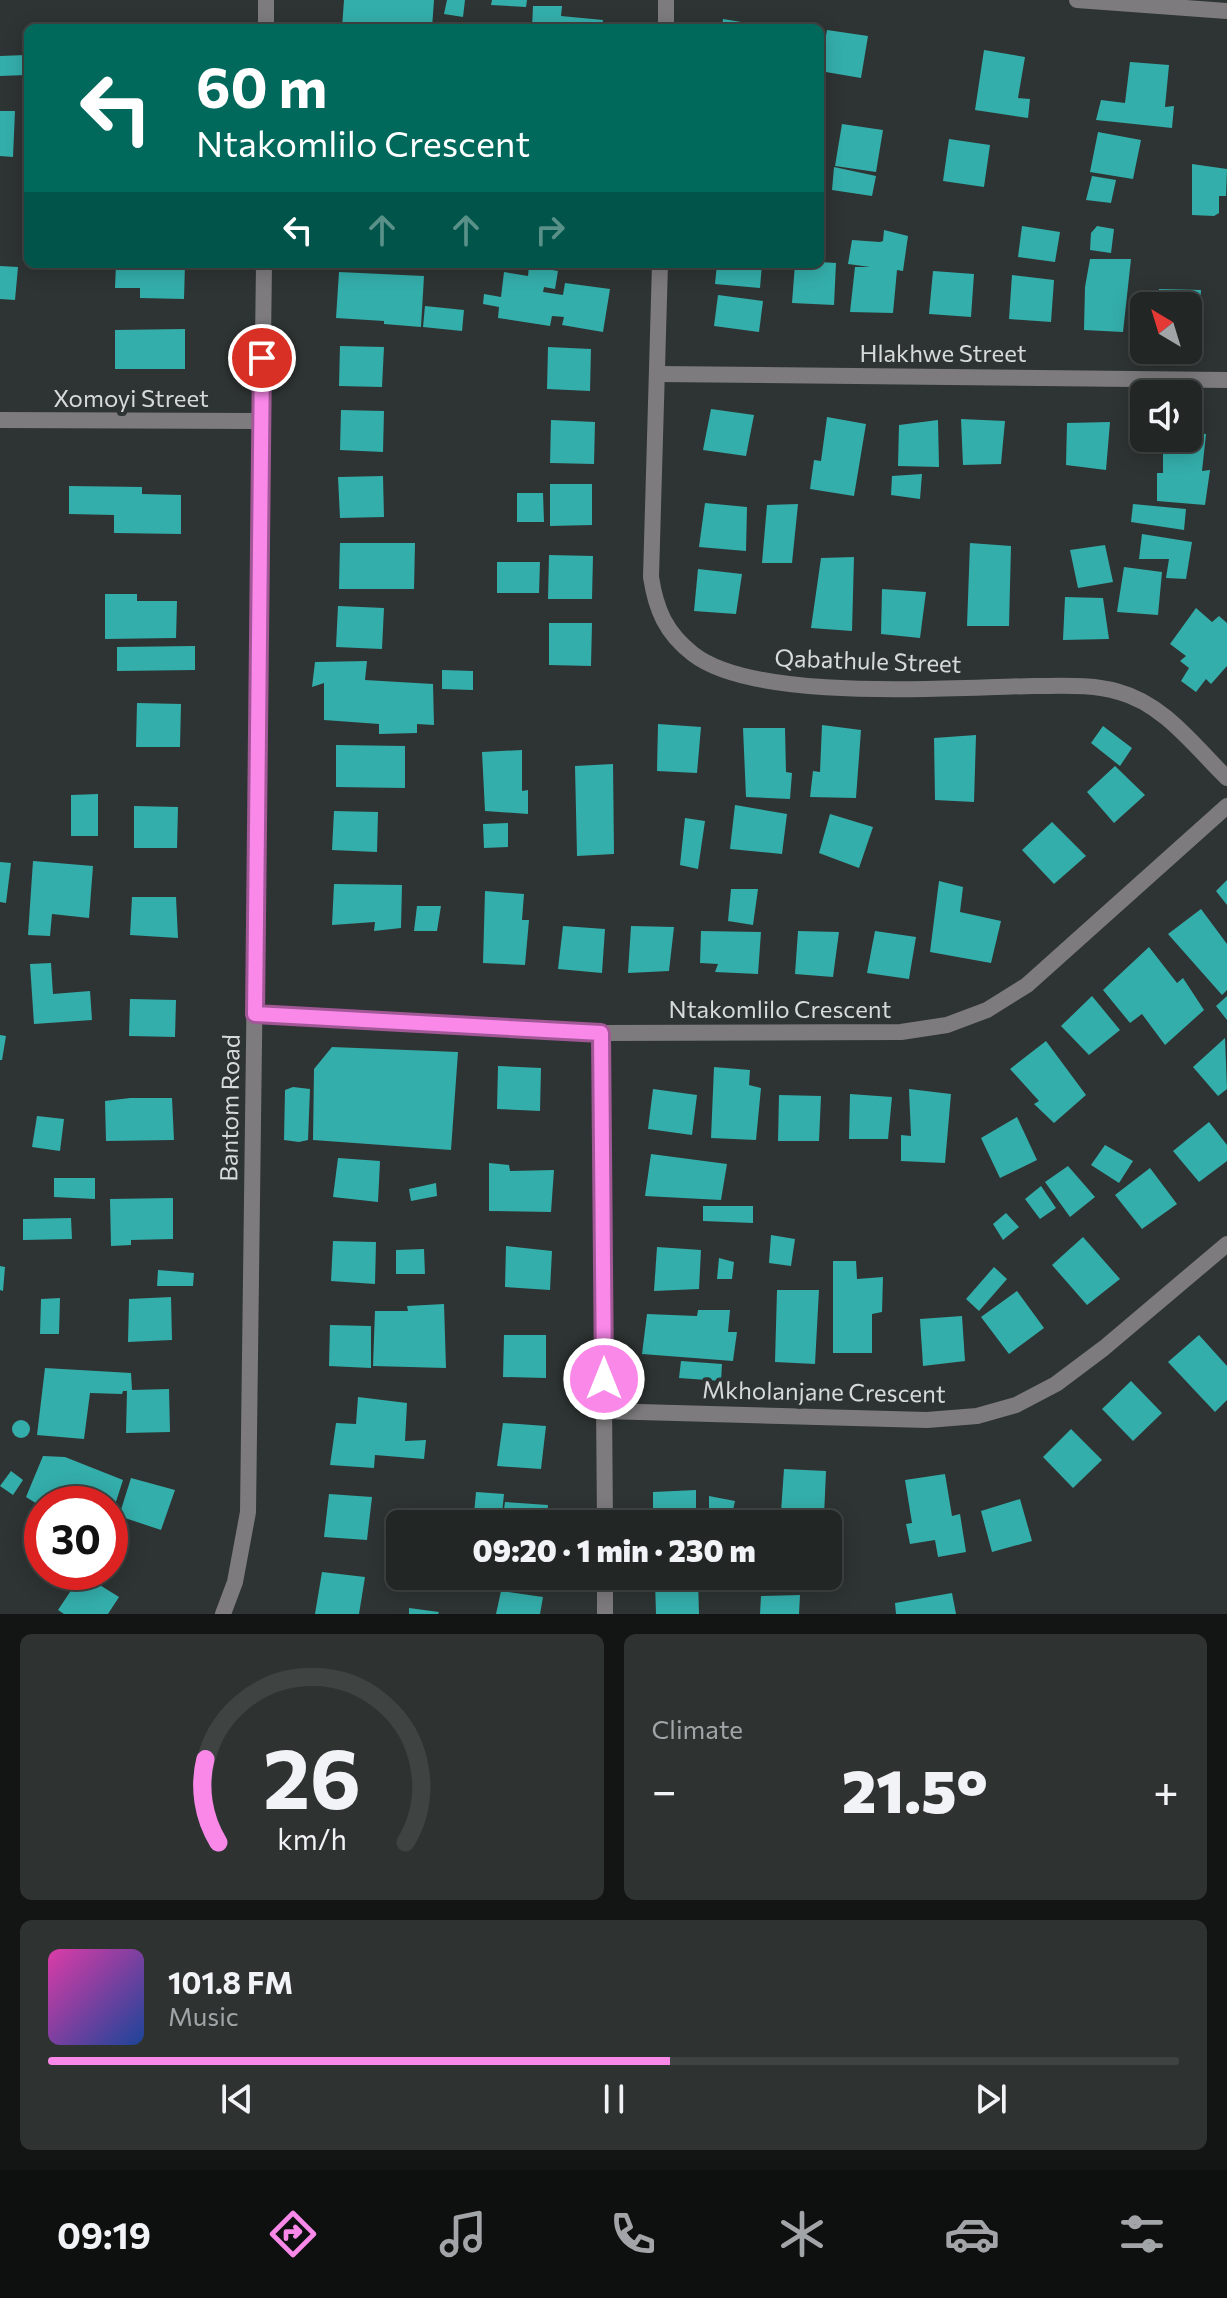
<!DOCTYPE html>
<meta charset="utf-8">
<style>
body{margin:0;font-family:Commissioner,sans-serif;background:#2e3332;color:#f1f3f6;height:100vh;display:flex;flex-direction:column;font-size:30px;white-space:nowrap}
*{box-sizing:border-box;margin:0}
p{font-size:26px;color:#a2a5a7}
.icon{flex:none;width:44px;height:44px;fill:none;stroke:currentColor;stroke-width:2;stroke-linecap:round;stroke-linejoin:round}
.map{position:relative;height:1614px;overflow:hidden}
.sheet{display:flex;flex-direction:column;gap:20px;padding:20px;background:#131515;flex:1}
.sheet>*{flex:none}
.banner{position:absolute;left:24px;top:24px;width:800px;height:244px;border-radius:12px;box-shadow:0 4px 20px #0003,0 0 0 2px #3f4443;background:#00695c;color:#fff;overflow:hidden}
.needle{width:52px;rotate:322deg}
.controls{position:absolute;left:1130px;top:292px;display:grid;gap:16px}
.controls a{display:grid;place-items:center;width:72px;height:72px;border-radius:12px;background:#222726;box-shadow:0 4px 20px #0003,0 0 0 2px #3f4443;font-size:40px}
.speed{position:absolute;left:24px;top:1486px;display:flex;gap:16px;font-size:40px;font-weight:700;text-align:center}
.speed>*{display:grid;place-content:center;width:104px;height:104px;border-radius:50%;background:#222726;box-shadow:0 4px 20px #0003,0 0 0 2px #3f4443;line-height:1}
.speed .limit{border:12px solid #d22;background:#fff;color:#111}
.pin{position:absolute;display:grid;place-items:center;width:68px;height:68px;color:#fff;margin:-34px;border:4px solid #fff;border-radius:50%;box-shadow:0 2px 8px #0007}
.me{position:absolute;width:88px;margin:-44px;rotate:0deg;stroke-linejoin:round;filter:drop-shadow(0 0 6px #0008)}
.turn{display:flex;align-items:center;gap:28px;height:168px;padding:0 40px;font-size:36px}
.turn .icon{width:104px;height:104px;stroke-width:2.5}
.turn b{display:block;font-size:56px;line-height:68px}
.lanes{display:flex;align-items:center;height:76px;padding:0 40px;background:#0003;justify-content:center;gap:40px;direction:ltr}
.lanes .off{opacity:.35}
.big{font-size:60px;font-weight:800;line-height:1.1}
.sheet .widget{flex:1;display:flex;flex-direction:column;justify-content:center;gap:12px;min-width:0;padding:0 28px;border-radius:12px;background:#2e3332}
.sheet .dial{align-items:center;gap:0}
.dial svg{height:208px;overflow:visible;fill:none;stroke:#3f4443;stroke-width:7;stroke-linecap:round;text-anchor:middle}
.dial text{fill:#f1f3f6;stroke:none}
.song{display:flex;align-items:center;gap:24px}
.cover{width:96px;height:96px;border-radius:12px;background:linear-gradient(135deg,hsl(320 70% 55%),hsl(220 70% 35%))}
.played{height:8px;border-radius:4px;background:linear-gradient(90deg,#f988e9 55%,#3f4443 55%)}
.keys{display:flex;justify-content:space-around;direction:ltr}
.heat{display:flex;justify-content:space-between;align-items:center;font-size:44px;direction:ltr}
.sheet .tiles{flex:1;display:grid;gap:20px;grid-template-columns:1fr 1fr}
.widget:last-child{grid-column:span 2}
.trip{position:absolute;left:386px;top:1510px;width:456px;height:80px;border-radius:12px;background:#222726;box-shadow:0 4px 20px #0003,0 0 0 2px #3f4443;font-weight:800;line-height:80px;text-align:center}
.tab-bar{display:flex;height:128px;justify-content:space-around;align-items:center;background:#0e100f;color:#a2a5a7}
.tab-bar .icon{width:56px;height:56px}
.tab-bar .selected{color:#f988e9}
.tab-bar b{font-size:36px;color:#f1f3f6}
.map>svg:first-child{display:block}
.building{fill:#34aeab}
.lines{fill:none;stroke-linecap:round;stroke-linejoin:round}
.minor{stroke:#7d7b7d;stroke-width:16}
.route-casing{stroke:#a25897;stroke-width:20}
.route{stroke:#f988e9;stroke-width:14}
.labels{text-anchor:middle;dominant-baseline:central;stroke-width:8;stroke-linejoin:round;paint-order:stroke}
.street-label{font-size:24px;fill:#d7dada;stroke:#2e3433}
</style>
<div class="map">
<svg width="1227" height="1614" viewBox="0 0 1227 1614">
<rect width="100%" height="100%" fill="#2e3433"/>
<g class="building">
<polygon points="344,0 434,0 432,28 342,28"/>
<polygon points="447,0 465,0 463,17 444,14"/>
<polygon points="492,0 527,0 526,7 491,5"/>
<polygon points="533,6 562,6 561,16 603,20 602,28 532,28"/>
<polygon points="723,19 766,26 766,28 722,28"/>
<polygon points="827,30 868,36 861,78 820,71"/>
<polygon points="984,50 1025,57 1018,98 1030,99 1028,118 975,110"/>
<polygon points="26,55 26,75 0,76 0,56"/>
<polygon points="1130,62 1169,65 1165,107 1174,106 1172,128 1096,120 1101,100 1125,103"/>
<polygon points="0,111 15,111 13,157 0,156"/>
<polygon points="842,124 883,130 876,172 835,166"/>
<polygon points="1098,132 1141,140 1133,179 1090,172"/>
<polygon points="949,139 990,145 984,187 943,181"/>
<polygon points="1192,164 1227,169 1226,196 1219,196 1219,213 1214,216 1192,215"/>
<polygon points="834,167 876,176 872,196 832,190"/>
<polygon points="1092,176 1116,180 1111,203 1086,200"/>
<polygon points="1022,226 1060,232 1055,262 1018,257"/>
<polygon points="1097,226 1114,229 1111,253 1090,250 1091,233"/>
<polygon points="884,230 908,236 903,271 897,270 893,313 850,312 855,267 870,267 848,264 852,240 880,242 883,241"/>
<polygon points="1090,259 1131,259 1123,332 1084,330 1085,287"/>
<polygon points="820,262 836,263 834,305 792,303 795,264"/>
<polygon points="116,264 185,264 184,299 140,298 140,288 115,288"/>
<polygon points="717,264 762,264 760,288 715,284"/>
<polygon points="0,266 18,267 15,300 0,299"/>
<polygon points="529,266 558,271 555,289 544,287 543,292 563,295 565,283 610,289 603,332 562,325 564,317 552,316 550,326 498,318 499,307 483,304 484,294 501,297 504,272 528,276"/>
<polygon points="933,271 974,274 971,317 929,314"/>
<polygon points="339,272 424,276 421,327 384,324 384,321 336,318"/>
<polygon points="1012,275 1054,280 1051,322 1009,319"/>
<polygon points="1159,289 1201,290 1198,332 1188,331 1188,306 1158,306"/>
<polygon points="718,295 763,301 759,332 714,326"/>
<polygon points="425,306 464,310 462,331 423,327"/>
<polygon points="185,329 185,369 115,369 115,330"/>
<polygon points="340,346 384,347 382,387 339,386"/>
<polygon points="548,347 591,349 590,391 547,389"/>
<polygon points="711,409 754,415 746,456 703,450"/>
<polygon points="341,410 384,411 383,452 340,450"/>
<polygon points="827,417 866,424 854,496 810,489 814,460 821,461"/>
<polygon points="961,419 1005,421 1001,464 963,465"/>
<polygon points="551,420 595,422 594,464 550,463"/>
<polygon points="938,420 939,467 898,466 899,425"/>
<polygon points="1110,422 1106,470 1066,465 1067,423"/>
<polygon points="1188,433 1206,434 1202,471 1210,470 1205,505 1157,501 1157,473 1163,473 1163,438 1188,438"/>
<polygon points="922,474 920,499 891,495 892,476"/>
<polygon points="383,476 384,517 340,518 338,477"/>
<polygon points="550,484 592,484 592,525 550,526"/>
<polygon points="69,486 142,487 142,494 181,495 181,534 114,533 114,515 69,514"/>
<polygon points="517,493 543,493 544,522 517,522"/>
<polygon points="705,503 747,507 746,551 699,547"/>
<polygon points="798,504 792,563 762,563 767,505"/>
<polygon points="1133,504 1186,509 1184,530 1131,522"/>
<polygon points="1142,534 1192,542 1186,579 1166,578 1169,559 1139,559"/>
<polygon points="340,543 415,543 414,589 339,589"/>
<polygon points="970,543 1011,546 1009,626 967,626"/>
<polygon points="1105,545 1113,582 1078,588 1070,550"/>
<polygon points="549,555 593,556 592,599 548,599"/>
<polygon points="854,557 852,631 811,628 821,558"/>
<polygon points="497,562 540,562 539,593 497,593"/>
<polygon points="1124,567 1162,572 1158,615 1117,612"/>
<polygon points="698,569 742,574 736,614 694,611"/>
<polygon points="882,589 926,592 920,638 881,634"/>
<polygon points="105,594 137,594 137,601 177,601 176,638 105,639"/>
<polygon points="1065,597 1103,598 1109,639 1063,640"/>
<polygon points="338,606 384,608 382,649 336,647"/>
<polygon points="1196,608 1212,622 1219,616 1227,623 1227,666 1211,684 1206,679 1196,692 1181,681 1189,668 1180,661 1186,656 1170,644"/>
<polygon points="549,623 592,623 591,666 549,665"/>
<polygon points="195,646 195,670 117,671 117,647"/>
<polygon points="367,661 365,680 433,684 434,725 417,724 417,733 379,734 379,724 324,720 324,683 312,687 315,662"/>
<polygon points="442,670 473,671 473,690 442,689"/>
<polygon points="137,703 181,704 180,747 136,747"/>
<polygon points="658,724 701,727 697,773 657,771"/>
<polygon points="822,725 861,730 856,798 810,797 813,771 820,772"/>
<polygon points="1103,726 1132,748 1120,766 1091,743"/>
<polygon points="743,728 785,728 786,772 792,773 790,799 746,797"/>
<polygon points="976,735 974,802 935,800 934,738"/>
<polygon points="336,745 405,746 405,788 336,787"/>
<polygon points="522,750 522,791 528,790 528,814 485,811 482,752"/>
<polygon points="613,764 614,854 577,856 575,766"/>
<polygon points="1115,766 1145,795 1114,823 1087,792"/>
<polygon points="98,794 98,836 71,836 71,795"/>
<polygon points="735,805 787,814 782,854 730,849"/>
<polygon points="134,806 178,807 177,848 134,848"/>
<polygon points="334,811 378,812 377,852 332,850"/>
<polygon points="830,814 873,827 859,868 819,853"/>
<polygon points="685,818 705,821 698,869 680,865"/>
<polygon points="1052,822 1086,856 1054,884 1022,850"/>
<polygon points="508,823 508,847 484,848 483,824"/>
<polygon points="33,861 93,866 89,918 52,914 50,936 28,935"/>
<polygon points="0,862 11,863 6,903 0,902"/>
<polygon points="1227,880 1227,905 1216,891"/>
<polygon points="939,881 963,887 960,912 1001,921 991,963 930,952"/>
<polygon points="334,884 402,885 401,928 374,931 375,922 332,925"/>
<polygon points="731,889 758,889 753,925 728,921"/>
<polygon points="485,891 524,894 522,920 529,920 525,965 483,963"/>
<polygon points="132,897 176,897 178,938 130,935"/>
<polygon points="417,906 441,906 437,931 414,931"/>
<polygon points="1201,909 1227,944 1227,990 1222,995 1168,934"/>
<polygon points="563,926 605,929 602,973 558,969"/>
<polygon points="631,926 674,927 669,971 628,973"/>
<polygon points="701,931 761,932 758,974 715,972 718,964 700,963"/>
<polygon points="798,931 839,932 833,977 795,974"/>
<polygon points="875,931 916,937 909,979 867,973"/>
<polygon points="1149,947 1177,983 1183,978 1204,1010 1165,1045 1142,1014 1130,1023 1103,990"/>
<polygon points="51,963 53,994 90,991 92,1020 34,1024 30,964"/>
<polygon points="1092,996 1120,1030 1089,1055 1061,1026"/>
<polygon points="1227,996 1227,1020 1216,1006"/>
<polygon points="130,999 176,1000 175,1037 129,1036"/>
<polygon points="0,1035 6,1036 2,1060 0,1060"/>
<polygon points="1225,1038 1227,1089 1218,1096 1193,1067"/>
<polygon points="1046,1041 1086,1095 1054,1123 1034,1104 1039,1101 1010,1069"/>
<polygon points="332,1047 458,1052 451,1150 313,1140 314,1069"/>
<polygon points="498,1066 541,1068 540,1111 497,1109"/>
<polygon points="714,1067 750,1070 749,1085 761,1088 756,1140 711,1138"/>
<polygon points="293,1087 310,1089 308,1140 299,1142 284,1140 285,1090"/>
<polygon points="653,1089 697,1095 692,1135 648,1129"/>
<polygon points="909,1089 951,1094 945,1163 901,1161 901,1135 911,1136"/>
<polygon points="850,1094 892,1097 888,1139 849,1139"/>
<polygon points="779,1095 821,1096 819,1141 778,1141"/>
<polygon points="130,1098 172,1098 174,1140 106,1141 105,1101"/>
<polygon points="37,1116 64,1119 60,1151 32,1147"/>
<polygon points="1017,1117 1037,1160 1000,1178 981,1138"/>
<polygon points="1209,1122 1227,1145 1227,1161 1199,1182 1173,1151"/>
<polygon points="1105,1145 1133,1161 1119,1183 1091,1165"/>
<polygon points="651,1154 727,1164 721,1200 645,1196"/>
<polygon points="338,1158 380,1161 378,1202 333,1197"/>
<polygon points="489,1163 509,1165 510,1171 554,1170 551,1212 489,1211"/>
<polygon points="1068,1166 1095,1197 1070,1217 1045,1182"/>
<polygon points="1150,1168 1177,1204 1142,1229 1115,1195"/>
<polygon points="54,1178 95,1178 95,1199 54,1197"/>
<polygon points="436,1183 437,1196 411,1201 409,1189"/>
<polygon points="1041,1186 1056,1208 1040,1219 1025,1199"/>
<polygon points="173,1198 173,1239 131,1240 131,1245 111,1246 110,1199"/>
<polygon points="703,1206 753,1206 753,1223 703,1221"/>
<polygon points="1006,1213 1019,1227 1003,1240 993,1224"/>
<polygon points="71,1218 72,1239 23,1240 23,1219"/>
<polygon points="771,1235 795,1239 791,1266 769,1263"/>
<polygon points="1083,1237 1120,1279 1087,1305 1052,1265"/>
<polygon points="333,1241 376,1242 375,1284 331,1281"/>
<polygon points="506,1246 552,1251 550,1290 505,1287"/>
<polygon points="657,1247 701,1250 699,1289 654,1291"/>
<polygon points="424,1249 425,1274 396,1274 396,1250"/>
<polygon points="719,1258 734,1262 732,1279 717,1279"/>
<polygon points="833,1261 856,1261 857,1279 883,1277 882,1312 872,1314 872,1353 833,1353"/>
<polygon points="0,1266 5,1267 3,1291 0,1290"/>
<polygon points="994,1267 1007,1279 979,1311 966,1299"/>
<polygon points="158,1270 194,1273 193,1286 157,1286"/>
<polygon points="777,1290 819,1290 815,1364 775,1362"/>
<polygon points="1017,1291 1044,1328 1009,1354 981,1317"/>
<polygon points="171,1297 172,1340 128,1342 129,1299"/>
<polygon points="60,1298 59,1334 40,1334 41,1299"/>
<polygon points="444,1304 446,1368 373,1366 375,1311 408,1311 407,1306"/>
<polygon points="698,1310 730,1310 728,1332 737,1332 733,1361 642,1354 647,1314 697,1316"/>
<polygon points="962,1316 965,1361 923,1366 920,1319"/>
<polygon points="330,1325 371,1326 371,1368 329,1366"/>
<polygon points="504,1335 546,1335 546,1378 503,1377"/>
<polygon points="1199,1335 1227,1366 1227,1400 1215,1412 1168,1362"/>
<polygon points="681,1361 722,1364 721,1381 679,1378"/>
<polygon points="45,1368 131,1373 132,1390 169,1389 170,1432 126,1433 127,1391 123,1391 122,1394 90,1393 84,1439 37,1435"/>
<polygon points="1131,1381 1162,1413 1133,1441 1102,1409"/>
<polygon points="358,1397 407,1403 405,1441 426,1440 424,1459 375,1455 374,1468 330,1465 336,1423 356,1424"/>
<circle cx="21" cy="1429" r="9"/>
<polygon points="503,1423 546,1426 541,1469 497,1466"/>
<polygon points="1071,1429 1102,1460 1073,1488 1043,1457"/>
<polygon points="43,1456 65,1457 123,1480 113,1511 110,1510 110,1504 42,1504 42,1507 26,1497"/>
<polygon points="784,1469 826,1471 824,1516 820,1515 820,1524 776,1524 777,1512 781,1512"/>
<polygon points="11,1471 23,1480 13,1495 0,1486"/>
<polygon points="945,1474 952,1516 960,1514 966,1552 938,1557 935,1540 910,1544 906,1524 912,1523 905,1480"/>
<polygon points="131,1478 175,1490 161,1530 119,1516"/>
<polygon points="696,1490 696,1524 653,1524 653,1492"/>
<polygon points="476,1492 504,1494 501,1524 473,1524"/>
<polygon points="329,1494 372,1497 367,1540 324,1537"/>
<polygon points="709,1496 735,1501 730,1524 709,1524"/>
<polygon points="1020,1499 1032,1541 992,1552 981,1511"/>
<polygon points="505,1502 548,1505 546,1524 502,1524"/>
<polygon points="42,1517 42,1543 29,1539"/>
<polygon points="322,1572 365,1577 359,1614 315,1614"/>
<polygon points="82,1574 119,1597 108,1614 64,1614 58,1610"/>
<polygon points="698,1579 699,1614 656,1614 655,1582"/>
<polygon points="501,1591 543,1597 540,1614 496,1614"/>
<polygon points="952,1593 956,1614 896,1614 895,1603"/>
<polygon points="800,1595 799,1614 760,1614 761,1596"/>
<polygon points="409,1608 439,1612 438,1614 409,1614"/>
</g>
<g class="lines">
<g class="minor">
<polyline points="1077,0 1227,11"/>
<polyline points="266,28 266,0"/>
<polyline points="666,28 666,0"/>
<path d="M 660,264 L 651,577 C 656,610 666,633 693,654 C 756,703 953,687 1034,686 C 1062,686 1093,684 1119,692 C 1164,704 1195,747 1227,778"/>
<polyline points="658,374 1227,380"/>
<polyline points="0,420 262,421"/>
<polyline points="255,1014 601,1033 901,1032 947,1025 987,1010 1027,985 1227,806"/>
<polyline points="601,1033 605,1524"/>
<polyline points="604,1411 927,1420 977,1416 1016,1405 1056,1384 1104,1348 1227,1244"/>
<polyline points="605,1576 605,1614"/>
<polyline points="223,1614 235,1582 248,1512 264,264"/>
</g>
</g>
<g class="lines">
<g class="route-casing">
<polyline id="route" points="262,358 255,1014 601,1033 604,1379"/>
</g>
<use href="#route" class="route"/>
</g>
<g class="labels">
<g class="street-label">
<text x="943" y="352">Hlakhwe Street</text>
<text x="131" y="397">Xomoyi Street</text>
<text transform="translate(868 660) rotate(2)">Qabathule Street</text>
<text x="780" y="1008">Ntakomlilo Crescent</text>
<text transform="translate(229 1108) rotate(-89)">Bantom Road</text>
<text transform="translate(824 1391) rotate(1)">Mkholanjane Crescent</text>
</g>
</g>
</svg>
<div class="controls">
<a><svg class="needle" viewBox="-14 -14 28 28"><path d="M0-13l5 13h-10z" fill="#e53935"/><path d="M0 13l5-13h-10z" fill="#a2a5a7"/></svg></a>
<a><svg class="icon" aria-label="sound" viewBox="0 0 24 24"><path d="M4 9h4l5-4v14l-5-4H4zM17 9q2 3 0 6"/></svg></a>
</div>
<div class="speed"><div class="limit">30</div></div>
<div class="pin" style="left:262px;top:358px;background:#d93025"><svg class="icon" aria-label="arrive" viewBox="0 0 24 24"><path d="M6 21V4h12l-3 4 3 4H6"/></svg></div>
<svg class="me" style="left:604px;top:1379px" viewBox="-20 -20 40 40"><circle r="17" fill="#f988e9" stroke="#fff" stroke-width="3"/><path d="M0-11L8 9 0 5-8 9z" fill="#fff"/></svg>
<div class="trip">09:20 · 1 min · 230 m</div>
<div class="banner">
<div class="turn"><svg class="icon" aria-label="left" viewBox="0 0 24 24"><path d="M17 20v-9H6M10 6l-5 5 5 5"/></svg><div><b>60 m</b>Ntakomlilo Crescent</div></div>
<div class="lanes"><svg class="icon" aria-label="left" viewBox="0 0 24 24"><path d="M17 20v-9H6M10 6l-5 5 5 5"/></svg><svg class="icon off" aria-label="ahead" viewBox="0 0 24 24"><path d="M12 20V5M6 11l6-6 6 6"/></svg><svg class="icon off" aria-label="ahead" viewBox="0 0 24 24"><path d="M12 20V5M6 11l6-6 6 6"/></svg><svg class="icon off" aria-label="right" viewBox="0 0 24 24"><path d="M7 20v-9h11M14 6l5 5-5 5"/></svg></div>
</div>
</div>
<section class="sheet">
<div class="tiles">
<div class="widget dial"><svg viewBox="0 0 100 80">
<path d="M14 69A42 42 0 1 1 86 69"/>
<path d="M14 69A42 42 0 0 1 9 37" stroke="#f988e9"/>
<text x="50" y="56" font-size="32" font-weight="700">26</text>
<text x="50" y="72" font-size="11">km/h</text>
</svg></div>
<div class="widget"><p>Climate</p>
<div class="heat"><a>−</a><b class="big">21.5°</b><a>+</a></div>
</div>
<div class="widget">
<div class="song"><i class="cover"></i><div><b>101.8 FM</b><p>Music</p></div></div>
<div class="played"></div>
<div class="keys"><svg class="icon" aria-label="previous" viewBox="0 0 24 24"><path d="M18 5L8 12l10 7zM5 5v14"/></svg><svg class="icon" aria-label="pause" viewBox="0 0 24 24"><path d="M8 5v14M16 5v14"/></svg><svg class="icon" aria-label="next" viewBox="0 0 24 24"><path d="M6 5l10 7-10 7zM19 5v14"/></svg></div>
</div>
</div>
</section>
<nav class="tab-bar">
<b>09:19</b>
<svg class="icon selected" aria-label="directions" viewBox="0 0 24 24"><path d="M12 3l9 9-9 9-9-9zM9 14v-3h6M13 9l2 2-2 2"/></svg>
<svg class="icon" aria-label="music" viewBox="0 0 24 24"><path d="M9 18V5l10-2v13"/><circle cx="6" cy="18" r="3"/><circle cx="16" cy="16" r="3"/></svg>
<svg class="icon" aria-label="phone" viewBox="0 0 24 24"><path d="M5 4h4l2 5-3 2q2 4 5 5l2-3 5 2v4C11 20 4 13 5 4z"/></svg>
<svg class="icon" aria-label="climate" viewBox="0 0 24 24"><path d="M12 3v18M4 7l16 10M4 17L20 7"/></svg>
<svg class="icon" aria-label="car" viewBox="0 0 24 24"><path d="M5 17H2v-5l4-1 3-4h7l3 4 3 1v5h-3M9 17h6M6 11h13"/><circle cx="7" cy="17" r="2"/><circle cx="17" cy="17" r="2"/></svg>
<svg class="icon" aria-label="filters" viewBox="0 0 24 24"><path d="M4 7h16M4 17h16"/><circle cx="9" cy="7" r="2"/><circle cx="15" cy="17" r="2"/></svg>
</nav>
